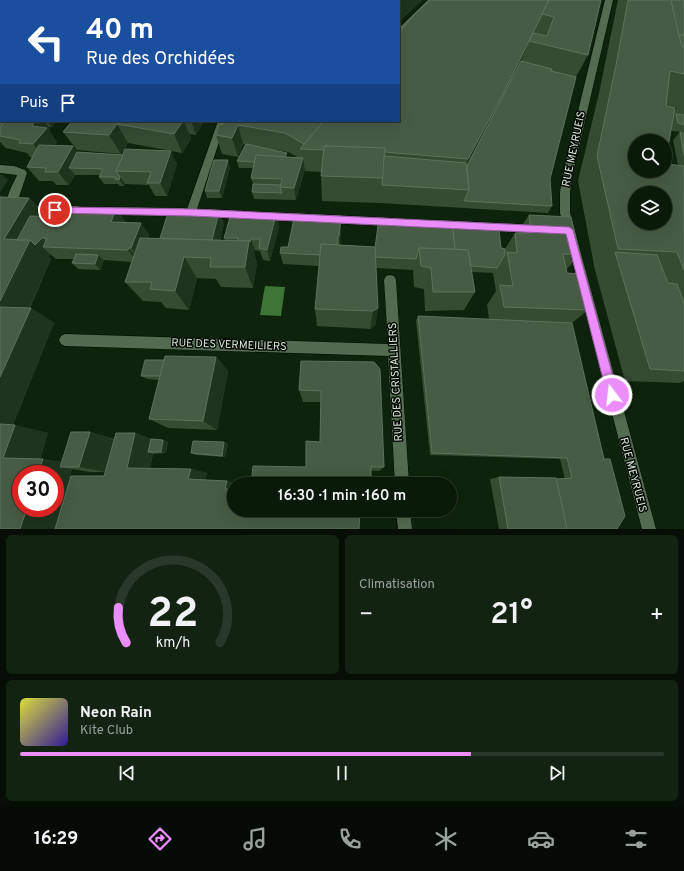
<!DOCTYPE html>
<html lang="fr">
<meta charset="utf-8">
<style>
body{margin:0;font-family:Overpass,sans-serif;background:#132312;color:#f1f3f6;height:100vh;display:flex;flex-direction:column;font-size:15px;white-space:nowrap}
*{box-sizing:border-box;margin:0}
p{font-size:13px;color:#99a19c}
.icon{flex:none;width:22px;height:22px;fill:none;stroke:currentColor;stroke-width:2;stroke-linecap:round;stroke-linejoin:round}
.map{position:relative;height:529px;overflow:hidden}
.panel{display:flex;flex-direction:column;gap:6px;padding:6px;background:#060e05;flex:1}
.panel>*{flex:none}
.guide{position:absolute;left:0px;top:0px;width:400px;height:122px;box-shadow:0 4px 16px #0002,0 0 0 1px #2a382a;background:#1a4fa0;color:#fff;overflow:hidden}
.tools{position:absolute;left:628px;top:134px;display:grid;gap:8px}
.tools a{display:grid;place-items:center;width:44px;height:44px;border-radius:50%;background:#0a1a09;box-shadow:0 4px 16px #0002,0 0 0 1px #2a382a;font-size:20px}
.speed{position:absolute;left:12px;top:465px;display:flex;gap:8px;font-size:20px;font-weight:700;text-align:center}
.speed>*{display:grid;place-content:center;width:52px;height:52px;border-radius:50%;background:#0a1a09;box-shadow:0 4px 16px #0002,0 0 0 1px #2a382a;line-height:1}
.speed .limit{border:6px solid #d22;background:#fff;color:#111}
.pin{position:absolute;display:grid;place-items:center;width:34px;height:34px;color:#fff;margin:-17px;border:2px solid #fff;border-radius:50%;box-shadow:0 1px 4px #0007}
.me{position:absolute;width:44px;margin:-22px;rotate:345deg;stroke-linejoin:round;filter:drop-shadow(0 0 3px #0008)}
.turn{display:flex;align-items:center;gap:14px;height:84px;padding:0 20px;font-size:18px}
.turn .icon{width:52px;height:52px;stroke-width:2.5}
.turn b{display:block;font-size:28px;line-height:34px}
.then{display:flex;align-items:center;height:38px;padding:0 20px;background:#0003;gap:8px;font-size:15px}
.big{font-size:30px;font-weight:600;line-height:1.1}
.panel .widget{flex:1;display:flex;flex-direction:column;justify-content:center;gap:6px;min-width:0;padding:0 14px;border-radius:6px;background:#132312}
.panel .dial{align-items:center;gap:0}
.dial svg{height:104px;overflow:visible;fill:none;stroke:#2a382a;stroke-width:7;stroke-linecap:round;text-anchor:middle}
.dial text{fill:#f1f3f6;stroke:none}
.song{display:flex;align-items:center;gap:12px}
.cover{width:48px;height:48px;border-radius:6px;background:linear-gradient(135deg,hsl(60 70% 55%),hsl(250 70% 35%))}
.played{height:4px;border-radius:2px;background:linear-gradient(90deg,#eb8dfb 70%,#2a382a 70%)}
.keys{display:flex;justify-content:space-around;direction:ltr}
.heat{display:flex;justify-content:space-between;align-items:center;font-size:22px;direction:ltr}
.panel .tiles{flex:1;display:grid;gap:6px;grid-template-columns:1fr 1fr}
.widget:last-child{grid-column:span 2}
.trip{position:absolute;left:227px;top:477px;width:230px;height:40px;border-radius:20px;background:#0a1a09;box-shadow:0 4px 16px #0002,0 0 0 1px #2a382a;font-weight:600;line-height:40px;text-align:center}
.tab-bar{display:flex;height:64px;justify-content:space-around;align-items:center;background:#040a04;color:#99a19c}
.tab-bar .icon{width:28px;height:28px}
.tab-bar .active{color:#eb8dfb}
.tab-bar b{font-size:18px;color:#f1f3f6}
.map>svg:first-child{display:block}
.water{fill:#3d7537}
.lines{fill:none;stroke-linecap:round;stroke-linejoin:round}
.pedestrian-casing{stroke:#000c00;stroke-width:1}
.minor-casing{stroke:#000c00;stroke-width:1}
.secondary-casing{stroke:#000c00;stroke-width:1}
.pedestrian{fill:#536b50;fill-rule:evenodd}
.minor{fill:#536b50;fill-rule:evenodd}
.secondary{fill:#536b50;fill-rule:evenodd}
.wall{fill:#354b32;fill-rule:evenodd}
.shaded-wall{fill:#1e341c}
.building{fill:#475c44;stroke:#5e725b;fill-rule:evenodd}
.route{fill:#eb8dfb;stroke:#995ca3}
.labels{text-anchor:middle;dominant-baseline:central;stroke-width:3;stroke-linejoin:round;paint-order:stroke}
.street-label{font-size:11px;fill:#dae8d8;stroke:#030a03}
</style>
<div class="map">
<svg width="684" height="529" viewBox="0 0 684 529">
<rect width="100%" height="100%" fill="#0e230c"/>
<polygon class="water" points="265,286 285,287 281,316 260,315"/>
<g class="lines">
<g class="pedestrian-casing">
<g id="pedestrian">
<polygon points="428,0 436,0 402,34 399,34 399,28"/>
<polygon points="218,121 226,121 196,212 195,215 191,216 187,215 186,212"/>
</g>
</g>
<g class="minor-casing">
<g id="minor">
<polygon points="605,0 613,0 573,173 570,192 570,213 656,529 642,529 560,213 560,192 563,173"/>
<path d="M 0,165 L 14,166 L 25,170 L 27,173 L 17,203 L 25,206 L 77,206 L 81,207 L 82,210 L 81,213 L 24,214 L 8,208 C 4,198 13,185 17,175 L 0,173 Z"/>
<polygon points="104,207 183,208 187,209 188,212 187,215 183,216 104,215 100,214 99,211 100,208"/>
<polygon points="206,209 245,211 249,212 250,215 249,218 245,219 206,217 202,216 201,213 202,210"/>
<polygon points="262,212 309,214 313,215 314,218 313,221 309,222 262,220 258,219 257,216 258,213"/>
<polygon points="328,215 393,218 397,219 398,222 397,225 393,226 328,223 324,222 323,219 324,216"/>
<polygon points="438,220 535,225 539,226 540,229 539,232 535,233 438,228 434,227 433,224 434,221"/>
<polygon points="390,275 394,276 396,280 409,484 395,484 388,356 65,346 61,344 59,340 61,336 65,334 388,344 384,280 386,276"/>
<polygon points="396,510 410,510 412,529 398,529"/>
</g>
</g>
<g class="secondary-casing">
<polygon id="secondary" points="0,0 6,0 1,1 1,3"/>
</g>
<use href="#pedestrian" class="pedestrian"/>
<use href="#minor" class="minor"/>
<use href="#secondary" class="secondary"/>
</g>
<g class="wall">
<polygon points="139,0 160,0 159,1 146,1"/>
<polygon points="161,0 422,0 399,22 399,1 160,1"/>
<path d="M 601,0 L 588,55 L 576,77 L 550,179 L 552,206 L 548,213 L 380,203 L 322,201 L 321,176 L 321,172 L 304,171 L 296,200 L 254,199 L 252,192 L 253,184 L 251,178 L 253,168 L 239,168 L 237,161 L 246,145 L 243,144 L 238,157 L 222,154 L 216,135 L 222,125 L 399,121 L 399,33 ZM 253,146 L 288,152 L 297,157 L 287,157 Z"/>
<path d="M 618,0 L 684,0 L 684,381 L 680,383 L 625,381 L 595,270 L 578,181 L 599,93 ZM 672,107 L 677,108 L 674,111 ZM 671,129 L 672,131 L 681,132 L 681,133 L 680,132 L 673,140 L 678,165 L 667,164 L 635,141 L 665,141 L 665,151 L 668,147 Z"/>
<polygon points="0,35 1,35 1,121 57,121 52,127 49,127 50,129 49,131 57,142 55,145 73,146 77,152 177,164 167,196 155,196 149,185 125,184 124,186 120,186 118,184 104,184 99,177 100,175 75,175 69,185 56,185 53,181 39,181 27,167 32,157 30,157 27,153 6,148 0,142"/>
<polygon points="72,121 204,121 196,135 189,134 191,139 182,153 128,143 121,154 77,150 63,132"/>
<polygon points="230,167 222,198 207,198 205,191"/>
<path d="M 0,197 L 29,198 L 48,217 L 59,217 L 64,207 L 116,209 L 125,221 L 125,222 L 141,223 L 149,235 L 148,238 L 160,238 L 169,210 L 219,212 L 224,224 L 220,240 L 225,240 L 224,238 L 231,214 L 276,215 L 279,227 L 270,261 L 263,260 L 260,251 L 255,250 L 254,254 L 257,263 L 253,288 L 221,287 L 216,279 L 197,278 L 189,310 L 166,308 L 161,302 L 143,301 L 125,282 L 132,262 L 104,260 L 100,270 L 78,269 L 72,263 L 74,259 L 56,259 L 50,254 L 48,256 L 51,259 L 30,308 L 31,308 L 54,323 L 13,425 L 48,433 L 40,459 L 62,462 L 71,432 L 90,432 L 114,439 L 116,433 L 135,433 L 151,439 L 163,440 L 168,442 L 166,453 L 153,454 L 150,468 L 191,469 L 207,473 L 205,480 L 227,481 L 239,484 L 234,484 L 234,510 L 360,510 L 359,529 L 0,529 ZM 72,469 L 90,472 L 105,472 L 104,476 L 71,476 L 56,526 ZM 21,474 L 55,474 L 55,508 L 21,508 Z"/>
<polygon points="529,215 580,255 566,270 567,273 588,310 572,323 617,529 499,529 490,479 499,477 565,479 560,459 430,455 416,321 418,316 489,319 487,305 496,291 493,273 472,272 475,292 464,310 425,311 424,289 414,287 413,270 376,268 378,308 375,326 370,329 317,326 315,309 319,266 283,264 280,253 288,247 341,228 340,245 375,247 453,228 505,249 515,233 517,233"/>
<polygon points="216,357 228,371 217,430 168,428 149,419 159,380 147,379 141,376 164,360"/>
<polygon points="301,361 384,467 379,471 306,467 320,442 321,402 303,402 299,390"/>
<polygon points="224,442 228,444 225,457 196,455 191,453"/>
</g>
<g class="shaded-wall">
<polygon points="90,0 103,0 103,1 91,1"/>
<polygon points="180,0 196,0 195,1 180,1"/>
<polygon points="397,0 422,0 399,22 399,1 397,1"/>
<polygon points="528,44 518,68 462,174 468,159"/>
<polygon points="35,121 44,121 50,129 49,131 57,142 44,158 33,144 32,126"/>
<polygon points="47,121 57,121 52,127"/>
<polygon points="183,121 184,121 191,139 182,153 174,134"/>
<polygon points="191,121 204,121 196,135"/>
<polygon points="117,124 128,143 121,154 109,135"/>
<polygon points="238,125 243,144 238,157 232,138"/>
<polygon points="73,146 83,159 69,168 75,175 69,185 58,172"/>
<polygon points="171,151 177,164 167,196 160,183"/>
<polygon points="303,158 305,171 296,200 294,188"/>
<polygon points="228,160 230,167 222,198 219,191"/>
<polygon points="0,173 8,180 0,193"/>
<polygon points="120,177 125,184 124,186 119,180"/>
<polygon points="29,198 49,218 42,238 53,248 43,247 50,254 48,256 51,259 23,322 0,309 0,301 4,239"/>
<polygon points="116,209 125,221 121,234 111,222"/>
<polygon points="219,212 224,224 216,254 211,243"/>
<polygon points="276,215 279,227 270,261 267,250"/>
<polygon points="341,216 341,228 340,248 339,236"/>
<polygon points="141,223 149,235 140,259 131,248"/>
<polygon points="251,239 255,250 254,254 257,263 253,288 245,267 249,241"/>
<polygon points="129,248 138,259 137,262 128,250"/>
<polygon points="98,255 104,260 100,270 95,264"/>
<polygon points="184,257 197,278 189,310 175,291"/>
<polygon points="31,308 54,323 9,435 0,433 0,377"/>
<polygon points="378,308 375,326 370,329 373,311"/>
<polygon points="216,357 228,371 217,430 203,421"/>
<polygon points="15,425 48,433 38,464 3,458"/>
<polygon points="90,432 115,440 107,472 79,467"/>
<polygon points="135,433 156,441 148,452 153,454 149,472 127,468"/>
<polygon points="163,440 168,442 166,453 161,452"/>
<polygon points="224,442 228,444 225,457 222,456"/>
<polygon points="43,459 74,464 60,467 72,469 55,529 20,529 27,508 55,508 55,474 38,474"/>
<polygon points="191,469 207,473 204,483 188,479"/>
<polygon points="227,481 239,484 234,484 234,490 225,489"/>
</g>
<g class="building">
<polygon points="42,0 96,0 95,1 41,1"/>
<polygon points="161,0 180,0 180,1 160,1"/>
<polygon points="196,0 268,0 267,1 195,1"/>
<polygon points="276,0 375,0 378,1 275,1"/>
<polygon points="430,0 549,0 503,94 468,159 384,152 385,148 324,146 324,150 300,149 324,121 399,121 399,33 414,15"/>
<polygon points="549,0 601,0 588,55 529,41 533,33 547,36 554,17 542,14"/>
<path d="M 628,0 L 671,0 L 682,46 L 684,47 L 684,74 L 670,71 L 666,106 L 675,108 L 668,147 L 665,147 L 665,141 L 635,141 L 635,171 L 665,171 L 665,158 L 667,164 L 684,166 L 684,270 L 677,252 L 618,249 L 597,156 L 616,65 ZM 635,193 L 665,193 L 665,223 L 635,223 Z"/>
<polygon points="671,0 684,0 684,35 679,35"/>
<polygon points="679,35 684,35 684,47 682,46"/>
<rect x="0" y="36" width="1" height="59"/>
<polygon points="521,61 552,69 551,71 576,77 550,179 552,206 464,201 469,190 467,166"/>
<polygon points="676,114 684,115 684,125 678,123"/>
<polygon points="1,118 1,121 35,121 32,126 47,128 33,144 19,143 20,140 0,136 0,127 3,124 0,124 0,119"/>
<polygon points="72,121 95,121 99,122 99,121 183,121 174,134 117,124 109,135 63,132"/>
<polygon points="224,121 324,121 304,144 285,133 238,125 232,138 216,135 219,125 222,125"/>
<polygon points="680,132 684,134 684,155"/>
<polygon points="246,144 287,153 285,157 256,155 255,162 237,161"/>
<polygon points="39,145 73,146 58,172 45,172 46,168 27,167"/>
<polygon points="324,146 385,148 383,178 321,176"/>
<polygon points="125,149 171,151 160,183 147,183 151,172 116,171"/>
<polygon points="77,152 123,155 116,171 120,177 119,180 115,179 115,177 99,177 103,169 69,168"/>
<polygon points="256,155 303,158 294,188 280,187 282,179 251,178"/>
<polygon points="384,156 466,163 469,190 382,185"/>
<polygon points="214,160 228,160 219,191 205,191"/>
<polygon points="253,184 281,185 280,187 282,193 252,192"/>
<polygon points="0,197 29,198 4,239 30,240 0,301"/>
<polygon points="64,207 116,209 111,222 141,223 131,248 129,248 128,250 43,247 47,238 42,238 35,245 30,240 17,240 30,216 59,217"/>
<polygon points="169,210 219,212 212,240 160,238"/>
<polygon points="231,214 276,215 267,250 259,248 260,239 251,239 250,242 249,241 238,241 238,238 224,238"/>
<polygon points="295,214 341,216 339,236 338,236 337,245 321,244 320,255 280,253 281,247 288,247"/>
<polygon points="529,215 571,217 580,255 563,254 567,273 579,274 588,310 504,307 500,285 513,286 507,252 517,253 515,233 531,233"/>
<polygon points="379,218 452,222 455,249 419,248 416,259 375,257 375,248"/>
<polygon points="453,228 499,230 501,248 505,249 505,255 497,268 471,266 468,250 455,249"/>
<polygon points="140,238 249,241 245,267 210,267 211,258 184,257 175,291 150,289 152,282 125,282"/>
<polygon points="321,244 375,247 378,308 373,311 315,309"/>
<polygon points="419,248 468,250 475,292 433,292 431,268 421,266"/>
<polygon points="615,252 657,255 668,283 677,284 684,303 684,371 650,369"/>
<polygon points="76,254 98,255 95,264 72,263"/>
<polygon points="0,307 31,308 0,377"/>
<polygon points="418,316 572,323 604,459 610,459 625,516 617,529 567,529 556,479 572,478 567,458 432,453"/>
<polygon points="165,356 216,357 203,421 149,419"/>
<polygon points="145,360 164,360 160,376 141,376"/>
<polygon points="301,361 374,362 380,369 384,467 371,467 371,484 251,484 253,466 306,467 306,441 320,442 321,391 299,390"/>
<polygon points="0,424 15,425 3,458 43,459 38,474 21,474 21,508 27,508 20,529 0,529"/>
<polygon points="71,432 90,432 79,467 60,467"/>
<polygon points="116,433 135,433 127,468 191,469 188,479 227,481 225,489 234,489 234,510 360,510 359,529 55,529 71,476 104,476"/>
<polygon points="151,439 163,440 161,452 148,452"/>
<polygon points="193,441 224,442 222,456 191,453"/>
<polygon points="499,477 556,478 567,529 508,529"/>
</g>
<polygon class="route" points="55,207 192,209 569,227 573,230 618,395 616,399 612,400 609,399 607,395 566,234 192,216 55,213 51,210"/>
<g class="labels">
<g class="street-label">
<text transform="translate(574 149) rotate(-78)">RUE MEYRUEIS</text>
<text transform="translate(229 345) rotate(2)">RUE DES VERMEILIERS</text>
<text transform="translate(396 382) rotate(-93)">RUE DES CRISTALLIERS</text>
<text transform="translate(633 475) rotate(75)">RUE MEYRUEIS</text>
</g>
</g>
</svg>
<div class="tools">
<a><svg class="icon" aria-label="search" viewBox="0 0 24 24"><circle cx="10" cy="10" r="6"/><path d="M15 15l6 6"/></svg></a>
<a><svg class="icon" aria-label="layers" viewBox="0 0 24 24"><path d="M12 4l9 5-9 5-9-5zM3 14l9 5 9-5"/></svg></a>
</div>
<div class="speed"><div class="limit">30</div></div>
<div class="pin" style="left:55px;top:210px;background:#d93025"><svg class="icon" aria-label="arrive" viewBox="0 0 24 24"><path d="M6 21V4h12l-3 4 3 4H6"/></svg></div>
<svg class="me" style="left:612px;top:395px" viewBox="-20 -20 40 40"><circle r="17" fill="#eb8dfb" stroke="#fff" stroke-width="3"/><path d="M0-11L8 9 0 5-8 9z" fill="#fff"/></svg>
<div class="trip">16:30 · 1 min · 160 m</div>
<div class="guide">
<div class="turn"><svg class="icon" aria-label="left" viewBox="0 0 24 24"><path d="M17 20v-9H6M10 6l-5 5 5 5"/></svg><div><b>40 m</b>Rue des Orchidées</div></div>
<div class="then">Puis<svg class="icon" aria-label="arrive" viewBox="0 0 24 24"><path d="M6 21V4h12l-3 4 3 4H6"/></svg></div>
</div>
</div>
<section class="panel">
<div class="tiles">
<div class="widget dial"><svg viewBox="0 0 100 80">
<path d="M14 69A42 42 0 1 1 86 69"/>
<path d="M14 69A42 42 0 0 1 8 42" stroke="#eb8dfb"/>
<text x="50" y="56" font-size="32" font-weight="700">22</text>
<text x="50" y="72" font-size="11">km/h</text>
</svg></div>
<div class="widget"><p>Climatisation</p>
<div class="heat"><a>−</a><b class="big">21°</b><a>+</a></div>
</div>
<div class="widget">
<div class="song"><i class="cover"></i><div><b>Neon Rain</b><p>Kite Club</p></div></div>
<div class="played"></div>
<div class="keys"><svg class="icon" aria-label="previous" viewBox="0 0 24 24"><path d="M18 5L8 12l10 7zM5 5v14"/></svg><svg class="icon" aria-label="pause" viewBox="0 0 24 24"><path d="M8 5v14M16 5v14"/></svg><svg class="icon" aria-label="next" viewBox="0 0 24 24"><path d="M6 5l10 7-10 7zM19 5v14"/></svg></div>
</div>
</div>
</section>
<nav class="tab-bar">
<b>16:29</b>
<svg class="icon active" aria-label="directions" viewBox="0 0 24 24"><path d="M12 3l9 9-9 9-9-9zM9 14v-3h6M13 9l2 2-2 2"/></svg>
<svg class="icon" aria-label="music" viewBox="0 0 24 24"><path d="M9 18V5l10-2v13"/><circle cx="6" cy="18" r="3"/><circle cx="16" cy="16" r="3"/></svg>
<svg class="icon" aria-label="phone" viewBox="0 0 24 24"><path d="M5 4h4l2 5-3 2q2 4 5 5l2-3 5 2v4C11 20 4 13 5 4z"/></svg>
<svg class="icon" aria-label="climate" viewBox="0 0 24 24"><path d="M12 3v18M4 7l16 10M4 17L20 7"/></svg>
<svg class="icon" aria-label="car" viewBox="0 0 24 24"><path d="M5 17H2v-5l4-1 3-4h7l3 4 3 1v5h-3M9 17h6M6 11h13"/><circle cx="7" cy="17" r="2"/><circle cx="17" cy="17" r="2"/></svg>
<svg class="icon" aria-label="filters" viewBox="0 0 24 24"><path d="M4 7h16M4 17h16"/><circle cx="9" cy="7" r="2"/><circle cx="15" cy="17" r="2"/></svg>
</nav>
